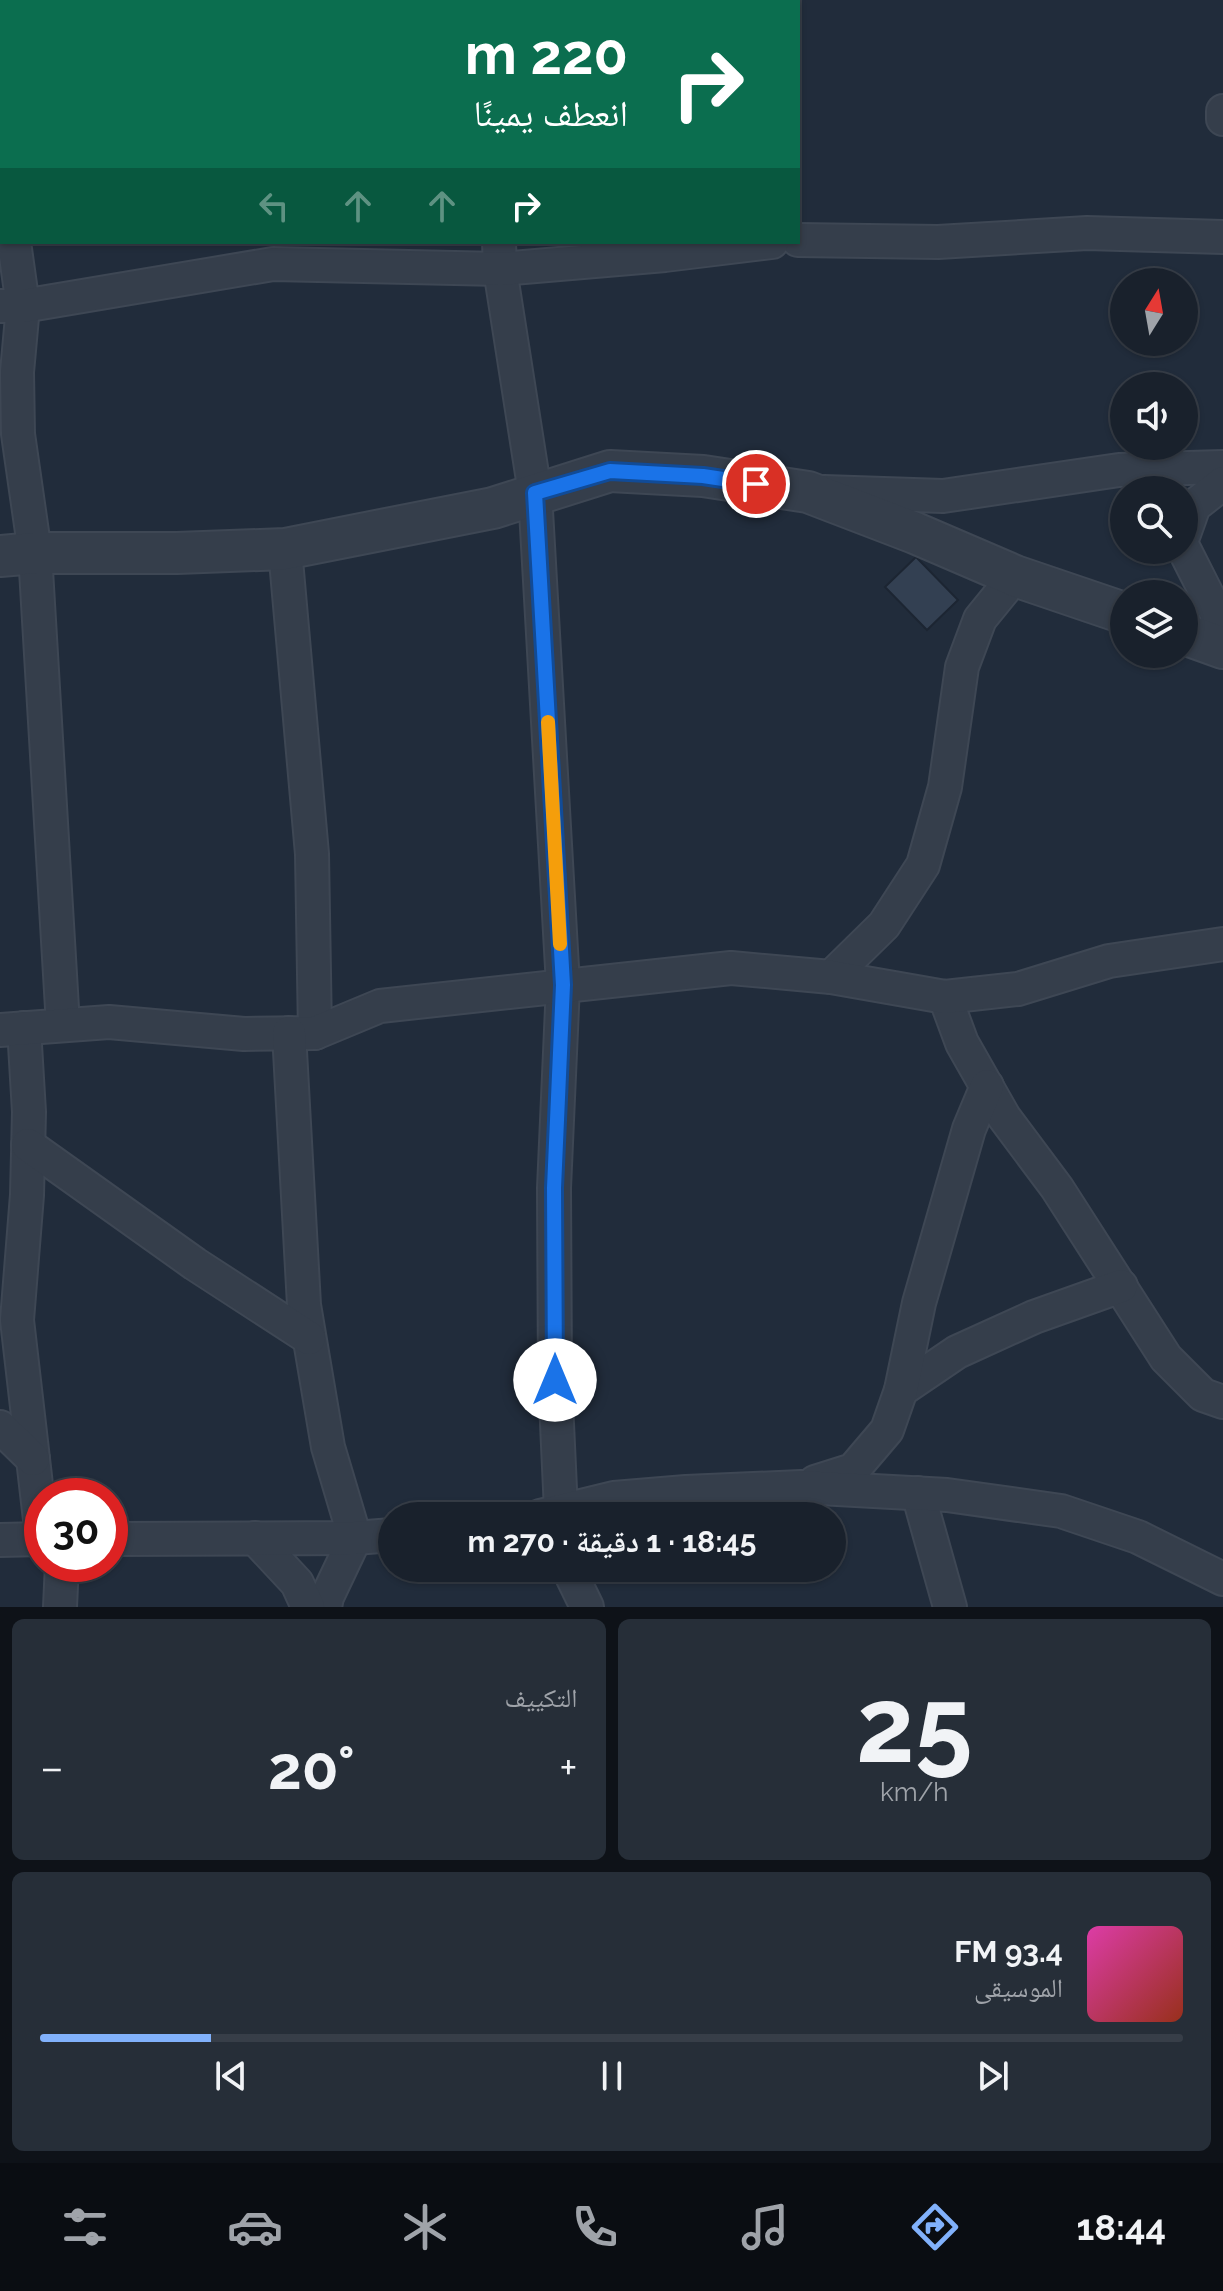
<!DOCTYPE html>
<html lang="ar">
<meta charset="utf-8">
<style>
body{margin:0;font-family:Raleway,"Noto Naskh Arabic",sans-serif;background:#262e38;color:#f1f3f6;direction:rtl;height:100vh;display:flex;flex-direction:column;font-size:30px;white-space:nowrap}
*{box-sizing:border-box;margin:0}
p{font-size:26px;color:#9fa3a9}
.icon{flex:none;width:44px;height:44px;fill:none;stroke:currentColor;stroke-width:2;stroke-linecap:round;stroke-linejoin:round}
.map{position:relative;height:1607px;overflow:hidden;direction:ltr}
.panel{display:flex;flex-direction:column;gap:12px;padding:12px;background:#0e1218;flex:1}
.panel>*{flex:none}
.hud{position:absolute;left:0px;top:0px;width:800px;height:244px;box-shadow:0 2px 6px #0004,0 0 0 2px #373e48;direction:rtl;background:#0b6e4f;color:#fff;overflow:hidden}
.needle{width:52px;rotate:11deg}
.tools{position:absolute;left:1110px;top:268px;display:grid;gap:16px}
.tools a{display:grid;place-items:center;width:88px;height:88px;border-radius:50%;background:#19212c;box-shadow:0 2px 6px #0004,0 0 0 2px #373e48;font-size:40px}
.speed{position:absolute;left:24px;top:1478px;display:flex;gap:16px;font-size:40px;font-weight:700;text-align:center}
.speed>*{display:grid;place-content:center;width:104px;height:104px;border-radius:50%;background:#19212c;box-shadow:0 2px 6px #0004,0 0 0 2px #373e48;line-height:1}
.speed .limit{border:12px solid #d22;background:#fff;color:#111}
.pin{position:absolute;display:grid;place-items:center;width:68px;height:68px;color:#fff;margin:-34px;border:4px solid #fff;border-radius:50%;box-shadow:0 2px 8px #0007}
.me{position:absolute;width:88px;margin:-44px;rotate:0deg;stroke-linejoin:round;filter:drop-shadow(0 0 6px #0008)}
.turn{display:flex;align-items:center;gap:28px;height:168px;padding:0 40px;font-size:36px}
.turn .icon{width:104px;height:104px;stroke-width:2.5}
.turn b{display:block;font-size:56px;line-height:68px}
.lanes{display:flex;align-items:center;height:76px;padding:0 40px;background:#0003;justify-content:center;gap:40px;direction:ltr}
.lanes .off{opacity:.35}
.big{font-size:60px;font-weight:700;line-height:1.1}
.panel .tile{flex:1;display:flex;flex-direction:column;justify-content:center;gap:12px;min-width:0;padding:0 28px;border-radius:12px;background:#262e38}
.panel .dial{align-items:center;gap:0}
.dial b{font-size:104px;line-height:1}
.song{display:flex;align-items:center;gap:24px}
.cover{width:96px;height:96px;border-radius:12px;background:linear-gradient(135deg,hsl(320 70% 55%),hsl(10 70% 35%))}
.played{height:8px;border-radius:4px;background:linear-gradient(90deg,#81b1fb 15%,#373e48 15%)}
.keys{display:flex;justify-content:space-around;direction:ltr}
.heat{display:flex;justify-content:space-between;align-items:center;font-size:44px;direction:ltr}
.panel .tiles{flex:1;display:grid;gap:12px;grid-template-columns:1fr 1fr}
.tile:last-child{grid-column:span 2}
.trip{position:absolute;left:378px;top:1502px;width:468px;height:80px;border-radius:40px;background:#19212c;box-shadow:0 2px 6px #0004,0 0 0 2px #373e48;font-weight:700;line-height:80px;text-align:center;direction:rtl}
.menu{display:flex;height:128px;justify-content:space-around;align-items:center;background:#0a0d12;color:#9fa3a9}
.menu .icon{width:56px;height:56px}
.menu .current{color:#81b1fb}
.menu b{font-size:36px;color:#f1f3f6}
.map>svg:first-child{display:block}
.building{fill:#334052;stroke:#1c2532;stroke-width:2}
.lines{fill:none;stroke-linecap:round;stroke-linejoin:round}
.minor-casing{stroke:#3e4754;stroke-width:36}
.tertiary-casing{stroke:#3e4754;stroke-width:44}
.minor{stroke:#353e4b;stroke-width:32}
.tertiary{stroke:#353e4b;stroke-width:40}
.route-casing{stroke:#114b97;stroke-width:20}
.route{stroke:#1a73e8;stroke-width:14}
.slow{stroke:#f59e0b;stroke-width:14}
</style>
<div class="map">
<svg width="1223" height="1607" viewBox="0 0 1223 1607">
<rect width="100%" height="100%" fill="#212c3b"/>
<polygon class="building" points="916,557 958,600 927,630 885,587"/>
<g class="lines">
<g class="minor-casing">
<g id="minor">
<polyline points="251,0 251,2"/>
<polyline points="480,0 480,2"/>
<polyline points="768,0 769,2"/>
<polyline points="0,89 2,118"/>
<polyline points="1223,111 1223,119"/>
<polyline points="798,240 938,242 1087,233 1223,237"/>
<polyline points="14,242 23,306 17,372 18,434 35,553 63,1025"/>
<polyline points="499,242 500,269 535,493 563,985 554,1188 555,1380 561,1511"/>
<polyline points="0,306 23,306 273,264 500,269 665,255 772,242"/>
<polyline points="824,492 943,496 1119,470 1223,467"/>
<polyline points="1184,534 1194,506 1223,483"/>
<polyline points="285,549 312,854 315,1033"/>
<polyline points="1184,549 1223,626"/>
<polyline points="831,977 884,925 923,865 945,787 962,667 980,619 1015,576"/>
<polyline points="945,997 962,1043 1004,1117 1057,1188 1166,1358 1203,1395 1223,1402"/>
<polyline points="24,1028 29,1112 27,1195 17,1320 42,1537"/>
<polyline points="0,1030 109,1022 244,1034 315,1033 380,1006 731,968 831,977 945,997 1018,989 1109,961 1223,944"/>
<polyline points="289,1033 304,1305 328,1447 355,1538 327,1597 325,1607"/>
<polyline points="28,1145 195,1264 309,1338"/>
<polyline points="901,1390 957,1352 1034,1317 1121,1286"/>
<polyline points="0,1427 33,1459"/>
<polyline points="815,1482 853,1470 887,1430 901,1390 919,1303 969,1129 987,1086"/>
<polyline points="918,1493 950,1607"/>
<polyline points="540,1516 614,1498 686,1492 801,1487 947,1495 1061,1511 1138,1537 1223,1579"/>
<polyline points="255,1538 297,1583 308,1607"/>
<polyline points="110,1539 355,1538 392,1535"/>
<polyline points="0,1540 42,1539"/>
<polyline points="568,1568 587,1607"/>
<polyline points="60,1607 62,1564"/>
</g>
</g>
<g class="tertiary-casing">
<g id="tertiary">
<polyline points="0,556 35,553 177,553 285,549 493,508 610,471 703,476 808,492 915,533 1015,576 1124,613"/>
<polyline points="1184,634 1223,648"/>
</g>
</g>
<use href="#minor" class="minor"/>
<use href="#tertiary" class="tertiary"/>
</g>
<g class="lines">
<g class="route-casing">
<polyline id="route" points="555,1380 554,1188 563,985 535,493 610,471 703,476 756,484"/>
</g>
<use href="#route" class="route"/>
<polyline class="slow" points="548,722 560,944"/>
</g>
</svg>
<div class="tools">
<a><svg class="needle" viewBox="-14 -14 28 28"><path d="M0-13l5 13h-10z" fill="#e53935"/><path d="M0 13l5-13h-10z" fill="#9fa3a9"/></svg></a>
<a><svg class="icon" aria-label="sound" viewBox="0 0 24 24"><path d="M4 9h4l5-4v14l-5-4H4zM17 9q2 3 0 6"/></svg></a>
<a><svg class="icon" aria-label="search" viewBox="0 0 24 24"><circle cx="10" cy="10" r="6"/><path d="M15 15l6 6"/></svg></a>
<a><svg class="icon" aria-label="layers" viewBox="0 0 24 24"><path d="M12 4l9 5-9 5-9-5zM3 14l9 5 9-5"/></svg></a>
</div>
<div class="speed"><div class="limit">30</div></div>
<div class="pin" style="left:756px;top:484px;background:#d93025"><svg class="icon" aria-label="arrive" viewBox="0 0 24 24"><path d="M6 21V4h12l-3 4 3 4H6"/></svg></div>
<svg class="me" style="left:555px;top:1380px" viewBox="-20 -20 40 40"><circle r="19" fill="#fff"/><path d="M0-13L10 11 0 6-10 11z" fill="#1a73e8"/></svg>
<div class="trip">18:45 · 1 دقيقة · 270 m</div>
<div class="hud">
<div class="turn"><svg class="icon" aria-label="right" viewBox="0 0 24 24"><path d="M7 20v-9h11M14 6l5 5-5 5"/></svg><div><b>220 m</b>انعطف يمينًا</div></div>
<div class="lanes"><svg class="icon off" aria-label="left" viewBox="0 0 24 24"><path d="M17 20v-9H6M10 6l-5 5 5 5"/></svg><svg class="icon off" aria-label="ahead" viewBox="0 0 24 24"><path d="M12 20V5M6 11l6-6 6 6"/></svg><svg class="icon off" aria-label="ahead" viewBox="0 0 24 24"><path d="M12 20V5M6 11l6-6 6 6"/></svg><svg class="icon" aria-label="right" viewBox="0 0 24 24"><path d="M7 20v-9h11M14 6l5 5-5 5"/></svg></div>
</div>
</div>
<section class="panel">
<div class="tiles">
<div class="tile dial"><b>25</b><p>km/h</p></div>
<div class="tile"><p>التكييف</p>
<div class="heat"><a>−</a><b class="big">20°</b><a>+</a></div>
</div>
<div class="tile">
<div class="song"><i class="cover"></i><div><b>93.4 FM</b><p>الموسيقى</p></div></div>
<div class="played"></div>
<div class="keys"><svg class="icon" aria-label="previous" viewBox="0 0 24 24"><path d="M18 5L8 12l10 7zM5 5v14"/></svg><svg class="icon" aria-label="pause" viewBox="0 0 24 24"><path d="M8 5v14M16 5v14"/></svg><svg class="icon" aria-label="next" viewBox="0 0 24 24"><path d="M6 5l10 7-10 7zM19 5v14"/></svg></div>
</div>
</div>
</section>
<nav class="menu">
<b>18:44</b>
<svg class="icon current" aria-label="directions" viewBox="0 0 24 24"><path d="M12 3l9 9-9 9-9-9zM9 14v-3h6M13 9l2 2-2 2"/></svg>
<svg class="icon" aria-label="music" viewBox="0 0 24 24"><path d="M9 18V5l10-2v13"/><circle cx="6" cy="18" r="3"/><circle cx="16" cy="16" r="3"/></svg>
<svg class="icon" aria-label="phone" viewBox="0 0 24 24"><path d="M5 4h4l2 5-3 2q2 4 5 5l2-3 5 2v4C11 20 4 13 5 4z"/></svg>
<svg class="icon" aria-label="climate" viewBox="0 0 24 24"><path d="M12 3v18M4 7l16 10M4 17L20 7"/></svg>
<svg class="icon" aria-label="car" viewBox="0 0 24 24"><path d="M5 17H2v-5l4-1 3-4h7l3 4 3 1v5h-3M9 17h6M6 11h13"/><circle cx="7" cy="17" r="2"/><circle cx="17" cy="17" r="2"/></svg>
<svg class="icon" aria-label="filters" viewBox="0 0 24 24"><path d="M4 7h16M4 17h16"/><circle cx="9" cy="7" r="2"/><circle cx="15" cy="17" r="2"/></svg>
</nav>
